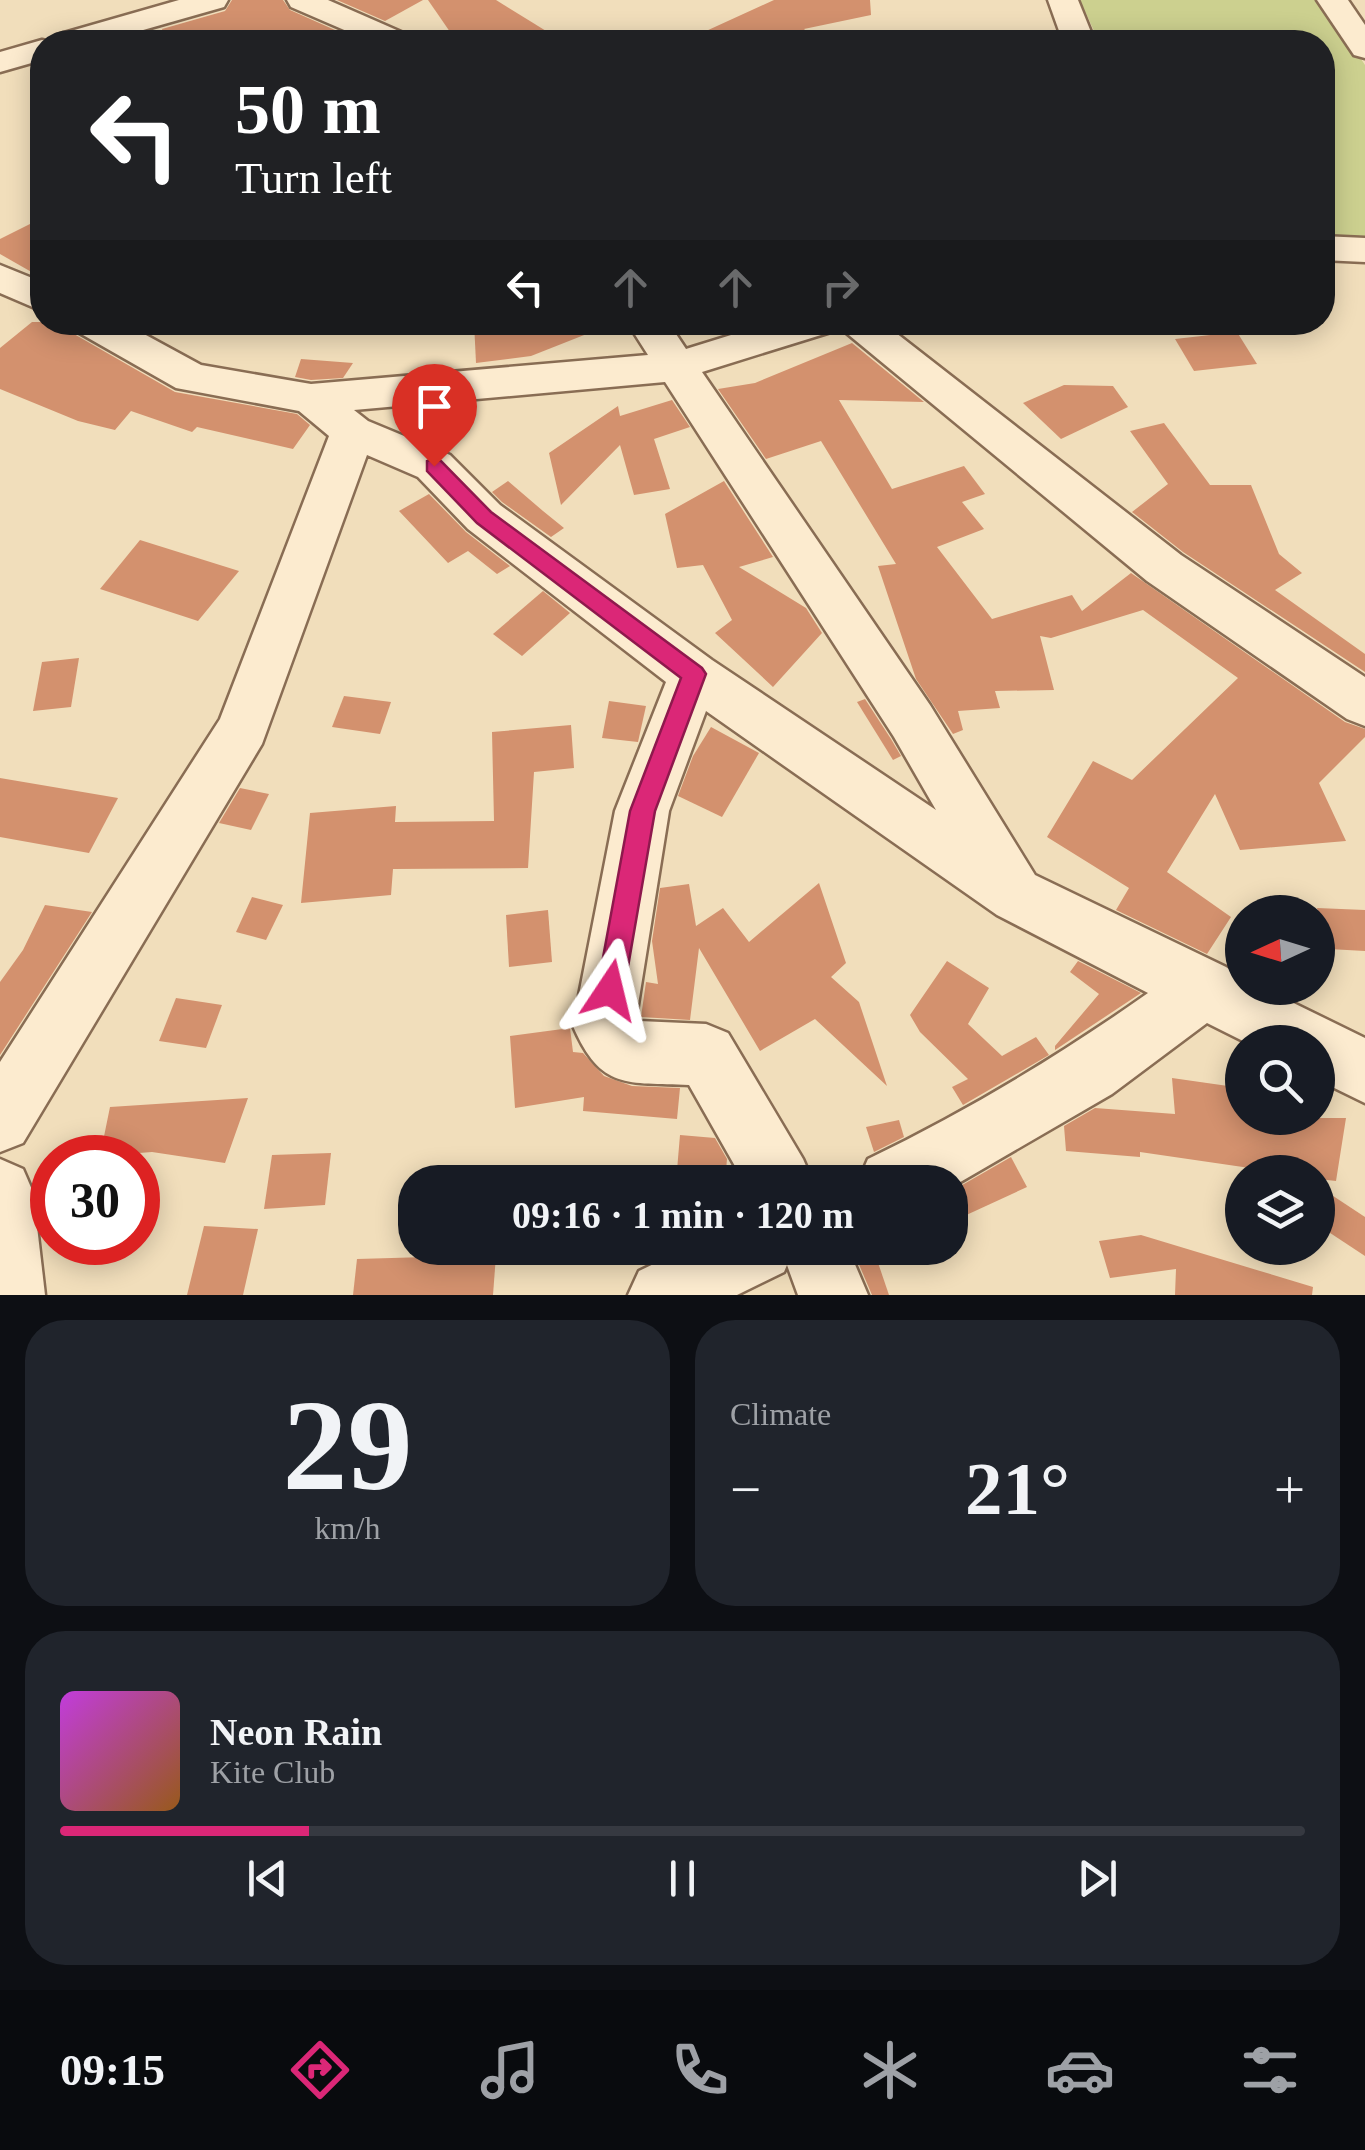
<!DOCTYPE html>
<meta charset="utf-8">
<style>
body{margin:0;font-family:"Times New Roman",serif;background:#20242c;color:#f1f3f6;height:100vh;display:flex;flex-direction:column;font-size:38px;white-space:nowrap}
*{box-sizing:border-box;margin:0}
p{font-size:32px;color:#9ea1a6}
.icon{flex:none;width:55px;height:55px;fill:none;stroke:currentColor;stroke-width:2;stroke-linecap:round;stroke-linejoin:round}
.map{position:relative;height:1295px;overflow:hidden}
.drawer{display:flex;flex-direction:column;gap:25px;padding:25px;background:#0d0f14;flex:1}
.drawer>*{flex:none}
.top-card{position:absolute;left:30px;top:30px;width:1305px;height:305px;border-radius:40px;box-shadow:0 5px 25px #0003;background:#202124;color:#fff;overflow:hidden}
.needle{width:65px;rotate:266deg}
.fabs{position:absolute;left:1225px;top:895px;display:grid;gap:20px}
.fabs a{display:grid;place-items:center;width:110px;height:110px;border-radius:50%;background:#171b24;box-shadow:0 5px 25px #0003;font-size:50px}
.speed{position:absolute;left:30px;top:1135px;display:flex;gap:20px;font-size:50px;font-weight:700;text-align:center}
.speed>*{display:grid;place-content:center;width:130px;height:130px;border-radius:50%;background:#171b24;box-shadow:0 5px 25px #0003;line-height:1}
.speed .limit{border:15px solid #d22;background:#fff;color:#111}
.pin{position:absolute;display:grid;place-items:center;width:85px;height:85px;color:#fff;margin:-102px -42px;border-radius:50% 50% 50% 0;rotate:-45deg;box-shadow:0 0 10px #0007}
.pin .icon{rotate:45deg}
.me{position:absolute;width:110px;margin:-55px;rotate:10deg;stroke-linejoin:round;filter:drop-shadow(0 0 8px #0008)}
.turn{display:flex;align-items:center;gap:35px;height:210px;padding:0 40px;font-size:45px}
.turn .icon{width:130px;height:130px;stroke-width:2.5}
.turn b{display:block;font-size:70px;line-height:85px}
.lanes{display:flex;align-items:center;height:95px;padding:0 40px;background:#0003;justify-content:center;gap:50px;direction:ltr}
.lanes .off{opacity:.35}
.big{font-size:75px;font-weight:600;line-height:1.1}
.drawer .card{flex:1;display:flex;flex-direction:column;justify-content:center;gap:15px;min-width:0;padding:0 35px;border-radius:40px;background:#20242c}
.drawer .dial{align-items:center;gap:0}
.dial b{font-size:130px;line-height:1}
.song{display:flex;align-items:center;gap:30px}
.cover{width:120px;height:120px;border-radius:15px;background:linear-gradient(135deg,hsl(290 70% 55%),hsl(30 70% 35%))}
.played{height:10px;border-radius:5px;background:linear-gradient(90deg,#db2777 20%,#363941 20%)}
.keys{display:flex;justify-content:space-around;direction:ltr}
.heat{display:flex;justify-content:space-between;align-items:center;font-size:55px;direction:ltr}
.drawer .tiles{flex:1;display:grid;gap:25px;grid-template-columns:1fr 1fr}
.card:last-child{grid-column:span 2}
.trip{position:absolute;left:398px;top:1165px;width:570px;height:100px;border-radius:40px;background:#171b24;box-shadow:0 5px 25px #0003;font-weight:600;line-height:100px;text-align:center}
.menu{display:flex;height:160px;justify-content:space-around;align-items:center;background:#090b0e;color:#9ea1a6}
.menu .icon{width:70px;height:70px}
.menu .on{color:#db2777}
.menu b{font-size:45px;color:#f1f3f6}
.map>svg:first-child{display:block}
.green{fill:#ccd08f}
.building{fill:#d3916e}
.lines{fill:none;stroke-linecap:round;stroke-linejoin:round}
.minor-casing{stroke:#896d54;stroke-width:5}
.minor{fill:#fcebcf;fill-rule:evenodd}
.route{fill:#db2777;stroke:#8e194d;stroke-width:2.5}
</style>
<div class="map">
<svg width="1365" height="1295" viewBox="0 0 1365 1295">
<rect width="100%" height="100%" fill="#f1debb"/>
<polygon class="green" points="1080,0 1322,0 1365,65 1365,239 1323,240 1322,42 1099,42"/>
<g class="building">
<polygon points="232,0 283,0 290,10 353,38 344,42 166,42 162,29 225,11"/>
<polygon points="337,0 423,0 385,21"/>
<polygon points="428,0 496,0 564,42 457,42"/>
<polygon points="774,0 870,0 871,15 804,29 818,42 682,42"/>
<polygon points="42,218 42,278 0,254 0,239"/>
<polygon points="32,322 67,322 74,334 175,392 297,414 310,425 293,449 197,427 192,432 131,411 115,430 78,421 0,389 0,348"/>
<polygon points="474,322 611,322 612,324 531,356 476,363"/>
<polygon points="1237,332 1257,364 1194,371 1175,339"/>
<polygon points="852,343 924,402 839,400 892,489 964,466 985,494 962,502 984,529 937,547 992,619 1072,595 1082,611 1131,573 1345,722 1365,729 1365,737 1319,783 1346,841 1240,850 1215,794 1167,872 1231,917 1207,954 1116,910 1129,888 1047,837 1093,761 1132,780 1238,678 1143,610 1051,638 1040,636 1054,690 995,691 1000,708 958,711 963,730 953,734 916,679 878,566 896,564 821,441 766,459 718,389 755,383"/>
<polygon points="301,359 353,363 343,378 311,380 295,377"/>
<polygon points="1064,385 1113,386 1128,407 1061,439 1023,403"/>
<polygon points="672,400 690,427 654,439 670,489 634,495 620,445 561,505 549,453 618,406 620,416"/>
<polygon points="1164,423 1210,485 1251,485 1279,554 1302,573 1275,590 1365,654 1365,672 1183,552 1132,512 1168,484 1130,431"/>
<polygon points="508,481 543,511 564,528 551,537 502,502 492,492"/>
<polygon points="724,481 773,557 739,567 806,608 822,633 773,687 715,633 732,620 703,565 677,568 665,514"/>
<polygon points="429,494 466,532 510,566 497,574 468,551 448,563 399,511"/>
<polygon points="140,540 239,571 198,621 100,589"/>
<polygon points="543,591 570,613 522,656 493,634"/>
<polygon points="79,658 71,707 33,711 42,662"/>
<polygon points="344,696 391,702 380,734 332,727"/>
<polygon points="865,699 891,739 901,756 893,760 857,702"/>
<polygon points="609,701 646,706 638,742 602,738"/>
<polygon points="571,725 574,768 534,772 528,868 393,869 391,895 301,903 310,813 396,806 395,822 494,821 492,732"/>
<polygon points="711,727 759,753 722,817 678,796 693,756"/>
<polygon points="0,778 118,798 89,853 0,837"/>
<polygon points="240,788 269,794 251,830 219,823"/>
<polygon points="819,883 846,963 831,977 859,1002 887,1086 815,1019 760,1051 699,948 690,1020 641,1017 646,982 658,984 652,941 660,888 689,884 696,926 723,908 749,942"/>
<polygon points="252,897 283,905 266,940 236,932"/>
<polygon points="45,905 92,912 0,1055 0,982 23,950"/>
<polygon points="1317,908 1365,910 1365,951 1329,949"/>
<polygon points="548,910 552,962 509,967 506,915"/>
<polygon points="947,961 989,988 968,1024 1002,1056 1036,1037 1049,1055 963,1105 952,1087 968,1079 920,1032 910,1015"/>
<polygon points="1078,961 1141,993 1055,1050 1055,1046 1099,994 1070,972"/>
<polygon points="176,998 222,1005 206,1048 159,1041"/>
<polygon points="570,1028 573,1052 583,1053 604,1076 632,1086 680,1088 677,1119 583,1111 584,1097 515,1108 510,1036"/>
<polygon points="1172,1078 1242,1088 1242,1118 1346,1118 1336,1181 1318,1179 1318,1172 1277,1172 1140,1152 1140,1157 1066,1151 1064,1126 1095,1108 1175,1114"/>
<polygon points="248,1098 225,1163 152,1152 100,1156 110,1107"/>
<polygon points="899,1120 904,1137 874,1152 866,1127"/>
<polygon points="680,1135 715,1138 727,1159 725,1182 676,1182"/>
<polygon points="331,1153 325,1205 264,1209 272,1155"/>
<polygon points="1011,1157 1027,1187 962,1217 950,1192"/>
<polygon points="1318,1186 1365,1217 1365,1256 1318,1225"/>
<polygon points="204,1226 258,1229 243,1295 187,1295"/>
<polygon points="1141,1235 1313,1287 1312,1295 1175,1295 1176,1269 1110,1278 1099,1241"/>
<polygon points="852,1248 873,1248 889,1295 872,1295"/>
<polygon points="496,1255 493,1295 353,1295 357,1259"/>
</g>
<g class="lines">
<g class="minor-casing">
<g id="minor">
<polygon points="179,0 228,0 224,7 101,42 52,42 57,35"/>
<polygon points="287,0 328,0 408,35 413,42 372,42 291,7"/>
<polygon points="1048,0 1078,0 1095,42 1063,42"/>
<polygon points="1317,0 1348,0 1365,25 1365,58 1354,55"/>
<polygon points="42,40 51,42 42,42 42,60 0,72 0,52"/>
<polygon points="1322,236 1365,238 1365,262 1322,260"/>
<polygon points="0,265 42,282 42,311 0,293"/>
<path d="M 70,322 L 122,322 L 201,365 L 311,384 L 648,355 L 627,322 L 668,322 L 686,349 L 773,322 L 882,322 L 1181,555 L 1365,677 L 1365,726 L 1347,719 L 1147,581 L 838,326 L 834,331 L 702,372 L 930,705 L 1035,875 L 1226,967 L 1242,978 L 1242,988 L 1263,988 L 1365,1038 L 1365,1103 L 1318,1080 L 1318,1042 L 1245,1042 L 1207,1023 L 1112,1094 L 950,1188 L 950,1182 L 858,1182 L 868,1159 C 967,1111 1059,1056 1148,993 L 997,915 L 706,711 L 669,811 L 636,1017 L 639,1021 L 706,1024 L 728,1033 L 803,1159 L 813,1182 L 744,1182 L 689,1085 C 627,1082 601,1091 573,1026 L 615,811 L 666,682 L 468,529 L 418,477 L 367,455 L 262,744 L 23,1143 L 0,1152 L 0,1062 L 220,719 L 329,436 L 299,411 L 176,388 L 76,331 ZM 665,382 L 894,737 L 936,810 L 712,660 L 500,505 L 450,455 L 368,421 L 354,410 Z"/>
<polygon points="0,1159 23,1169 33,1192 45,1295 0,1295"/>
<polygon points="687,1248 848,1248 868,1295 798,1295 787,1265 784,1272 737,1295 628,1295 639,1271"/>
</g>
</g>
<use href="#minor" class="minor"/>
</g>
<polygon class="route" points="434,458 441,461 491,512 702,668 706,674 655,811 624,990 620,999 610,1003 601,999 597,990 630,811 681,678 477,523 427,471 427,461"/>
</svg>
<div class="fabs">
<a><svg class="needle" viewBox="-14 -14 28 28"><path d="M0-13l5 13h-10z" fill="#e53935"/><path d="M0 13l5-13h-10z" fill="#9ea1a6"/></svg></a>
<a><svg class="icon" aria-label="search" viewBox="0 0 24 24"><circle cx="10" cy="10" r="6"/><path d="M15 15l6 6"/></svg></a>
<a><svg class="icon" aria-label="layers" viewBox="0 0 24 24"><path d="M12 4l9 5-9 5-9-5zM3 14l9 5 9-5"/></svg></a>
</div>
<div class="speed"><div class="limit">30</div></div>
<div class="pin" style="left:434px;top:466px;background:#d93025"><svg class="icon" aria-label="arrive" viewBox="0 0 24 24"><path d="M6 21V4h12l-3 4 3 4H6"/></svg></div>
<svg class="me" style="left:610px;top:990px" viewBox="-20 -20 40 40"><path d="M0-17L14 15 0 8-14 15z" fill="#db2777" stroke="#fff" stroke-width="4"/></svg>
<div class="trip">09:16 · 1 min · 120 m</div>
<div class="top-card">
<div class="turn"><svg class="icon" aria-label="left" viewBox="0 0 24 24"><path d="M17 20v-9H6M10 6l-5 5 5 5"/></svg><div><b>50 m</b>Turn left</div></div>
<div class="lanes"><svg class="icon" aria-label="left" viewBox="0 0 24 24"><path d="M17 20v-9H6M10 6l-5 5 5 5"/></svg><svg class="icon off" aria-label="ahead" viewBox="0 0 24 24"><path d="M12 20V5M6 11l6-6 6 6"/></svg><svg class="icon off" aria-label="ahead" viewBox="0 0 24 24"><path d="M12 20V5M6 11l6-6 6 6"/></svg><svg class="icon off" aria-label="right" viewBox="0 0 24 24"><path d="M7 20v-9h11M14 6l5 5-5 5"/></svg></div>
</div>
</div>
<section class="drawer">
<div class="tiles">
<div class="card dial"><b>29</b><p>km/h</p></div>
<div class="card"><p>Climate</p>
<div class="heat"><a>−</a><b class="big">21°</b><a>+</a></div>
</div>
<div class="card">
<div class="song"><i class="cover"></i><div><b>Neon Rain</b><p>Kite Club</p></div></div>
<div class="played"></div>
<div class="keys"><svg class="icon" aria-label="previous" viewBox="0 0 24 24"><path d="M18 5L8 12l10 7zM5 5v14"/></svg><svg class="icon" aria-label="pause" viewBox="0 0 24 24"><path d="M8 5v14M16 5v14"/></svg><svg class="icon" aria-label="next" viewBox="0 0 24 24"><path d="M6 5l10 7-10 7zM19 5v14"/></svg></div>
</div>
</div>
</section>
<nav class="menu">
<b>09:15</b>
<svg class="icon on" aria-label="directions" viewBox="0 0 24 24"><path d="M12 3l9 9-9 9-9-9zM9 14v-3h6M13 9l2 2-2 2"/></svg>
<svg class="icon" aria-label="music" viewBox="0 0 24 24"><path d="M9 18V5l10-2v13"/><circle cx="6" cy="18" r="3"/><circle cx="16" cy="16" r="3"/></svg>
<svg class="icon" aria-label="phone" viewBox="0 0 24 24"><path d="M5 4h4l2 5-3 2q2 4 5 5l2-3 5 2v4C11 20 4 13 5 4z"/></svg>
<svg class="icon" aria-label="climate" viewBox="0 0 24 24"><path d="M12 3v18M4 7l16 10M4 17L20 7"/></svg>
<svg class="icon" aria-label="car" viewBox="0 0 24 24"><path d="M5 17H2v-5l4-1 3-4h7l3 4 3 1v5h-3M9 17h6M6 11h13"/><circle cx="7" cy="17" r="2"/><circle cx="17" cy="17" r="2"/></svg>
<svg class="icon" aria-label="filters" viewBox="0 0 24 24"><path d="M4 7h16M4 17h16"/><circle cx="9" cy="7" r="2"/><circle cx="15" cy="17" r="2"/></svg>
</nav>
